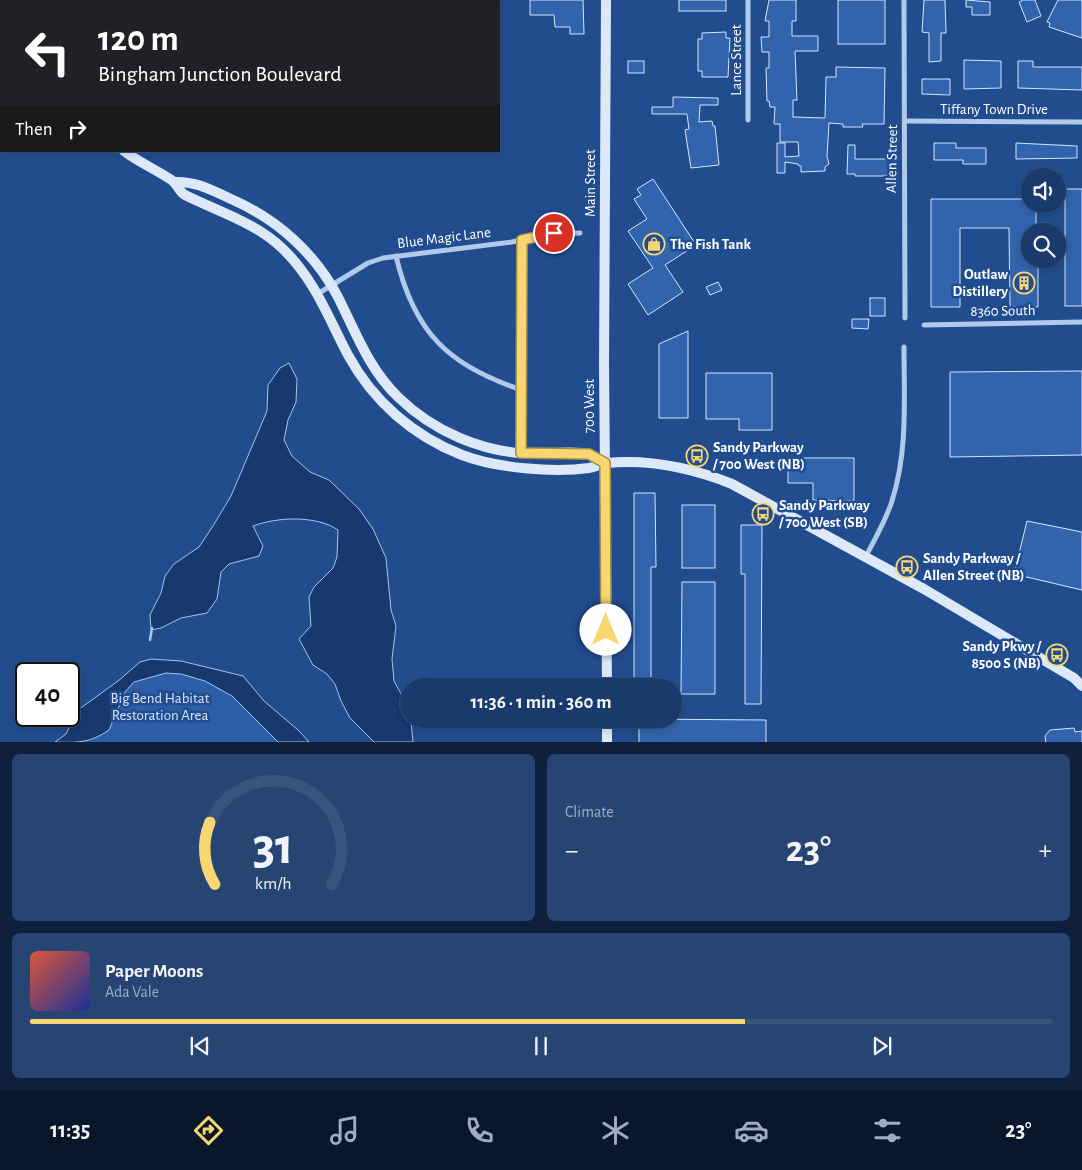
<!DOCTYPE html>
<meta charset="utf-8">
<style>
body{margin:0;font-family:"Alegreya Sans",sans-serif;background:#264573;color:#f1f3f6;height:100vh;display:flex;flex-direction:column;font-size:19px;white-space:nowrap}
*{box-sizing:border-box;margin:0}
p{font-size:16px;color:#9fadc1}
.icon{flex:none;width:28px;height:28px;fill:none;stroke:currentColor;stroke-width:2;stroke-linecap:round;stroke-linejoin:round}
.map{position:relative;height:742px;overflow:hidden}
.drawer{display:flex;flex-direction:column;gap:12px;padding:12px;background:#0e203b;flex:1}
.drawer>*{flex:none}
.banner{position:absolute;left:0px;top:0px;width:500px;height:152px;box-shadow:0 2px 8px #0003,0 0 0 1px #37547e;background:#202124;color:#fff;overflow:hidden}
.controls{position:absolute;left:1021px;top:168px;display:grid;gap:10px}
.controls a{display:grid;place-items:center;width:45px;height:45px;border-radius:50%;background:#193a6b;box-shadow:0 2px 8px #0003,0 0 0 1px #37547e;font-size:25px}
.speed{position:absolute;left:15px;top:662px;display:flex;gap:10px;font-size:25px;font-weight:700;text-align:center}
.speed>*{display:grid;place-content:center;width:65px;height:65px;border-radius:50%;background:#193a6b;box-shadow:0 2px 8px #0003,0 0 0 1px #37547e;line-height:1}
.speed .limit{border:2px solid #111;border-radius:8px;background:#fff;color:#111}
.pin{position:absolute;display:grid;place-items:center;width:42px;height:42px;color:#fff;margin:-21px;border:2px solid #fff;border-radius:50%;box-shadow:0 1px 5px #0007}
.me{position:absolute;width:55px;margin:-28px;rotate:0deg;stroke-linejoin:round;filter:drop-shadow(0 0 4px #0008)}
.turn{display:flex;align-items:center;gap:18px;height:105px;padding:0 15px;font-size:22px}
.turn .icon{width:65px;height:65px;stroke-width:2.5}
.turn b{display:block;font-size:35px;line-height:42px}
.then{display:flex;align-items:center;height:48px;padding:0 15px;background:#0003;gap:10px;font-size:19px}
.big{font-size:38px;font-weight:600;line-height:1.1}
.drawer .tile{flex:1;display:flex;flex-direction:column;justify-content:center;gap:8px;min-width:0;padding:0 18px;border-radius:8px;background:#264573}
.drawer .dial{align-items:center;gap:0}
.dial svg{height:130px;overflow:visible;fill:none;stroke:#37547e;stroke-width:7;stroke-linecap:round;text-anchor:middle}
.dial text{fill:#f1f3f6;stroke:none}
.song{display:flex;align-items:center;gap:15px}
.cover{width:60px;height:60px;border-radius:8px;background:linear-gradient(135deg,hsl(10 70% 55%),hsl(230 70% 35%))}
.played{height:5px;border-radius:2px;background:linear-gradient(90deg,#f8d773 70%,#37547e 70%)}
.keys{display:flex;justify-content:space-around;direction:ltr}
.heat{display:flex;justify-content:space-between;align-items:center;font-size:28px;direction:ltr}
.drawer .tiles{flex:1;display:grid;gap:12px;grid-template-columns:1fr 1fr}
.tile:last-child{grid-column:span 2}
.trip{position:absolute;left:400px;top:678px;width:282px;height:50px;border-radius:25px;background:#193a6b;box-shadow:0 2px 8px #0003,0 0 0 1px #37547e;font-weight:600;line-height:50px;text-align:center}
.dock{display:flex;height:80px;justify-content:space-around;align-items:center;background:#0a172b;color:#9fadc1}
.dock .icon{width:35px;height:35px}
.dock .current{color:#f8d773}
.dock b{font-size:22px;color:#f1f3f6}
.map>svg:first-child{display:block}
.green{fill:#2b5ea7}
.water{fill:#17396e;stroke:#a5c4ed}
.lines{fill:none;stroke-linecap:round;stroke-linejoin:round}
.stream{stroke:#a5c4ed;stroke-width:2.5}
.building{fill:#3164ac;stroke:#d6e5f9}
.street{stroke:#b1caec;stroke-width:5}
.secondary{stroke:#dde8f9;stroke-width:10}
.route-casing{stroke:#a18c4b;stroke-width:12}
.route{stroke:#f8d773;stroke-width:9}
.labels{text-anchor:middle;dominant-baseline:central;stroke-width:5;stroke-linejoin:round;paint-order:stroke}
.street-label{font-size:15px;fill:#fff;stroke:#214d8f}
.poi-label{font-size:15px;font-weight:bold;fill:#fff;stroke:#214d8f;text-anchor:start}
.park-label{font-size:15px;fill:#d6e5f9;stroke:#214d8f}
</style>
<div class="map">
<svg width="1082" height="743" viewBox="0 0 1082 743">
<rect width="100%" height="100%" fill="#214d8f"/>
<polygon class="green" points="156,669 209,677 291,743 79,743 122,685"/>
<g class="water">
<path d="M 289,363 L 297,379 L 296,402 L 288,420 L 284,440 L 292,456 L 310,472 L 329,480 L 359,509 L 373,529 L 386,558 L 391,610 L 396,626 L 392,659 L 394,681 L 405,701 L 411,722 L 413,742 L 374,742 L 350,718 L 341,701 L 335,684 L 327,674 L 313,665 L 299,639 L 311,626 L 309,597 L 314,587 L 333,568 L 337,557 L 338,530 C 316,515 277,517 253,526 L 263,546 L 259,556 L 229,564 L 221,572 L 217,599 L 207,613 L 181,618 L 161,628 L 151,630 L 150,615 L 161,593 L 165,576 L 174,564 L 199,547 L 213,526 L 231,496 L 267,411 L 268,385 L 280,368 Z"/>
<path d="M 151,659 L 181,661 L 243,676 L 264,701 L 298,730 L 309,742 L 278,742 L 232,696 L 205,681 L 181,674 L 166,673 L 134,682 L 125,692 L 109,730 C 90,743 77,743 55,742 L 66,734 L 78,710 L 118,681 L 140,662 Z"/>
</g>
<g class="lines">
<polyline class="stream" points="150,640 152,628"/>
</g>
<g class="building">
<polygon points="530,0 583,0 584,34 570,34 570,27 555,27 554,15 530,15"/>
<rect x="679" y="0" width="47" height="11"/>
<polygon points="769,0 796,0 796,21 792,21 792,36 818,36 818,51 795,51 797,100 793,100 793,117 825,118 826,77 836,77 836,67 885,68 884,124 862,124 863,127 843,127 843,124 829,123 827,156 829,164 825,167 825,171 801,172 801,166 799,166 798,164 785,162 785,173 777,173 777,143 785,143 785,157 799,156 798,142 780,142 780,124 774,124 775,107 770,107 769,101 767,101 766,68 769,68 769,52 762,52 761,37 769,37 769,21 765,21"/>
<rect x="838" y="0" width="47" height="44"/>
<polygon points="924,0 945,0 946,33 941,33 941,61 929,62 929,33 922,32"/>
<polygon points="966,0 990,2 990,15 972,15 972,7 966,7"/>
<polygon points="1023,0 1035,0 1041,16 1027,22 1019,2"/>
<polygon points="1058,0 1082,0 1082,38 1049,27 1050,23 1047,22"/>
<polygon points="726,32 726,38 730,38 728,77 702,77 702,71 698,71 698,39 702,39 702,33"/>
<polygon points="964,60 1001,61 1001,88 964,89"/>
<rect x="628" y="61" width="16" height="12"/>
<polygon points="1018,61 1033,61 1033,67 1082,67 1082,90 1018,88"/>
<polygon points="922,79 950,79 950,95 922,94"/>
<polygon points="673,97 718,98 718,105 700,105 699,122 712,121 713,126 715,126 719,165 691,168 685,130 689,129 687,114 652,114 652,107 673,107"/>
<polygon points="934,143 956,143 956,148 986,148 986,164 963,164 963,160 934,160"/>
<polygon points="1016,143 1077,146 1077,158 1016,159"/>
<polygon points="848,145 855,145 855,159 894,159 894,176 855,176 855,174 847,174"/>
<polygon points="653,179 696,245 665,265 683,292 648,315 628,284 653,268 628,231 647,219 634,199 641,195 637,189"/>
<rect x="1065" y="189" width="17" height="117"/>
<polygon points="931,199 1030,199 1030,204 1036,204 1036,228 1030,228 1030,259 1038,259 1038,307 1010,307 1009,228 960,228 960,307 931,307"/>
<polygon points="718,282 722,290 710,295 706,287"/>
<rect x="870" y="298" width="15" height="18"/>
<polygon points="852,319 869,319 868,329 852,328"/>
<polygon points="688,331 688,418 659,418 659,344"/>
<polygon points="1082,371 1082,455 950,457 950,372"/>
<polygon points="706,373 772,373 772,430 739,430 739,419 706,419"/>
<polygon points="788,458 854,458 854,501 813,500 813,483 788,483"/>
<polygon points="634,493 655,493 656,567 651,567 651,686 634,686"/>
<rect x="682" y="505" width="33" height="63"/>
<polygon points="1027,521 1082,532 1082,590 1014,574"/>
<polygon points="741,525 762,525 761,704 745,704 745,574 741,574"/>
<polygon points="682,582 715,582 715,694 681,694"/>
<polygon points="639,719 766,720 766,743 639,743"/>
<polygon points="1074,728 1075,732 1082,731 1082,743 1046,743 1045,736 1050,730"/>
</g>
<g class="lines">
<g class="street">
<polyline points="748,0 748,120"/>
<polyline points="904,0 905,318"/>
<polyline points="905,121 1082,122"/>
<path d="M 396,256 C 414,333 449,366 522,390"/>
<polyline points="319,293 368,263 383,258 512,242 546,234 580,233"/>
<polyline points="924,325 1082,322"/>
<polyline points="521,453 522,240"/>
<path d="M 866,556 C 875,539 886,520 892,501 C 908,451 904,399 904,347"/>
</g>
<g class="secondary">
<polyline points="32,0 32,1"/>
<polyline points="606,0 604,366 607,686"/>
<path d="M 124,151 C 140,163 157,170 173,181 C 178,185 179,192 185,195 C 219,212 255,222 283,249 C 315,280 328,317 348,355 C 373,401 413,436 462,455 C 496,468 553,473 589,468 C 595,467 601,464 607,463 C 650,459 692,468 732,484 L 924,589 L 1074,678 L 1082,686"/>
<path d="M 174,182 C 197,181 211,190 231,199 C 277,219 315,253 338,297 C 356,333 369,369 398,397 C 434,432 482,452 531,454 C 548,454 573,450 588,454 C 594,455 600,460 605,463"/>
<polyline points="607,719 607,743"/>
</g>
</g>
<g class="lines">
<g class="route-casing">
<polyline id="route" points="554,233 522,240 521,453 589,454 605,463 606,630"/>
</g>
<use href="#route" class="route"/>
</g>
<defs>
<g id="shop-ring" transform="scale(1.125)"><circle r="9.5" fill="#214d8f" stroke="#f8d773" stroke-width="1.5"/><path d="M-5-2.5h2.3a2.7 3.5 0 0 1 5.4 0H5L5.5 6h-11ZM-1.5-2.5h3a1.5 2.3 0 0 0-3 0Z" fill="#f8d773"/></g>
<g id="building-ring" transform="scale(1.125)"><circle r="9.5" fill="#214d8f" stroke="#f8d773" stroke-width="1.5"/><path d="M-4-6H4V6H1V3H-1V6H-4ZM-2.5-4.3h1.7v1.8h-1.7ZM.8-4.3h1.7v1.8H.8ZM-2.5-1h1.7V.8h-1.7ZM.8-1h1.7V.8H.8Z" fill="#f8d773"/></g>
<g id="bus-ring" transform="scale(1.125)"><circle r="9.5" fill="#214d8f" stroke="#f8d773" stroke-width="1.5"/><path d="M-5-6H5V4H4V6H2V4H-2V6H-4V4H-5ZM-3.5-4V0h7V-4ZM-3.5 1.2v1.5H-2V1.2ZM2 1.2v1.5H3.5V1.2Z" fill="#f8d773"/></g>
</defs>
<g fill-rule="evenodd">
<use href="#shop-ring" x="654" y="244"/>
<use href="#building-ring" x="1024" y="283"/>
<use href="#bus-ring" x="697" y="456"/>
<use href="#bus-ring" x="763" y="514"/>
<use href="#bus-ring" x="907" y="567"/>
<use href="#bus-ring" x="1057" y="655"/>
</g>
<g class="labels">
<g class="street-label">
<text transform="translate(736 60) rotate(-90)">Lance Street</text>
<text x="994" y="109">Tiffany Town Drive</text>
<text transform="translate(892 159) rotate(-89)">Allen Street</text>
<text transform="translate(590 183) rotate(-90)">Main Street</text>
<text transform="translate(444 238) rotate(-7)">Blue Magic Lane</text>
<text transform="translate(1003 311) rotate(-1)">8360 South</text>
<text transform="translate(589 406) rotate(-90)">700 West</text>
</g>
<g class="poi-label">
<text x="670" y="244">The Fish Tank</text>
<text x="1008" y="274" text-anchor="end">Outlaw<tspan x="1008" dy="17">Distillery</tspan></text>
<text x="713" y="447">Sandy Parkway<tspan x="713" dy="17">/ 700 West (NB)</tspan></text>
<text x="779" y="505">Sandy Parkway<tspan x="779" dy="17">/ 700 West (SB)</tspan></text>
<text x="923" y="558">Sandy Parkway /<tspan x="923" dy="17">Allen Street (NB)</tspan></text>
<text x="1041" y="646" text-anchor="end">Sandy Pkwy /<tspan x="1041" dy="17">8500 S (NB)</tspan></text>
</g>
<g class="park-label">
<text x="160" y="698">Big Bend Habitat<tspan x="160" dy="17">Restoration Area</tspan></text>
</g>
</g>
</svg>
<div class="controls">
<a><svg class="icon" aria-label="sound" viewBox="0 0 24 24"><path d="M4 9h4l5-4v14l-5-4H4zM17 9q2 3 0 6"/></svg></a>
<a><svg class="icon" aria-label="search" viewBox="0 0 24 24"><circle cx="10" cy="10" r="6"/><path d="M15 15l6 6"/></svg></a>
</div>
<div class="speed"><div class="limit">40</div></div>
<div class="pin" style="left:554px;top:233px;background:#d93025"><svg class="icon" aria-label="arrive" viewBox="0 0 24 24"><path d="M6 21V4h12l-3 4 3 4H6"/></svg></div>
<svg class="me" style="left:606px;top:630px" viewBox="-20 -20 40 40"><circle r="19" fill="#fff"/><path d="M0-13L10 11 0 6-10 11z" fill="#f8d773"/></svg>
<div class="trip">11:36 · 1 min · 360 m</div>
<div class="banner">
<div class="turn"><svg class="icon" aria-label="left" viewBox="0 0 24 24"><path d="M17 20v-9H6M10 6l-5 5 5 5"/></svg><div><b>120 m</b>Bingham Junction Boulevard</div></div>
<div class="then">Then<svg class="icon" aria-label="right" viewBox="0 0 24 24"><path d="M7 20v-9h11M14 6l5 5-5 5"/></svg></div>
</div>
</div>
<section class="drawer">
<div class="tiles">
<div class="tile dial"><svg viewBox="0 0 100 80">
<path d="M14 69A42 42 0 1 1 86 69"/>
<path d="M14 69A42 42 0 0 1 11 31" stroke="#f8d773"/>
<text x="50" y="56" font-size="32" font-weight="700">31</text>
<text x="50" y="72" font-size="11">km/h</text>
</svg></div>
<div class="tile"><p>Climate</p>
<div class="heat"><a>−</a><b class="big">23°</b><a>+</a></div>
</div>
<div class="tile">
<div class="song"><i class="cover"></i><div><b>Paper Moons</b><p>Ada Vale</p></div></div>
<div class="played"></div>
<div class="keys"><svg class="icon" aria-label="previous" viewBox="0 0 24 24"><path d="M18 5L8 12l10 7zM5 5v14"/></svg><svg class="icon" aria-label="pause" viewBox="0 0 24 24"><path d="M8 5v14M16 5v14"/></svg><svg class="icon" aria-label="next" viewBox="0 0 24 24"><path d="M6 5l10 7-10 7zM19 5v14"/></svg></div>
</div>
</div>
</section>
<nav class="dock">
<b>11:35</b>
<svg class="icon current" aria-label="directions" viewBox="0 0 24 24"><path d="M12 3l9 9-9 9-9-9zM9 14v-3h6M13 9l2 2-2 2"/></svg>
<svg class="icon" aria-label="music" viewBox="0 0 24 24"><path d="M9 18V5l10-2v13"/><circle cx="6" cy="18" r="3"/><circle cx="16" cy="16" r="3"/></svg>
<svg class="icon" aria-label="phone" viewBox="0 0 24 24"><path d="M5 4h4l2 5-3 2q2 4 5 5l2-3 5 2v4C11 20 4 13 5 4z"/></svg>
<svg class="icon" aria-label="climate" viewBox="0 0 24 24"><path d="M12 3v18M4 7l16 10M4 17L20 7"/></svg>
<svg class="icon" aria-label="car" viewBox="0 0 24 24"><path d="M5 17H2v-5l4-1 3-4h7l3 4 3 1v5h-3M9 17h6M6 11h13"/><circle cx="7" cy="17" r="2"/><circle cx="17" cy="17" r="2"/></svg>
<svg class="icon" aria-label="filters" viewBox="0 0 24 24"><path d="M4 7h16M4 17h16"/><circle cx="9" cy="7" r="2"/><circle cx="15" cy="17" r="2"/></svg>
<b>23°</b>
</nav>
